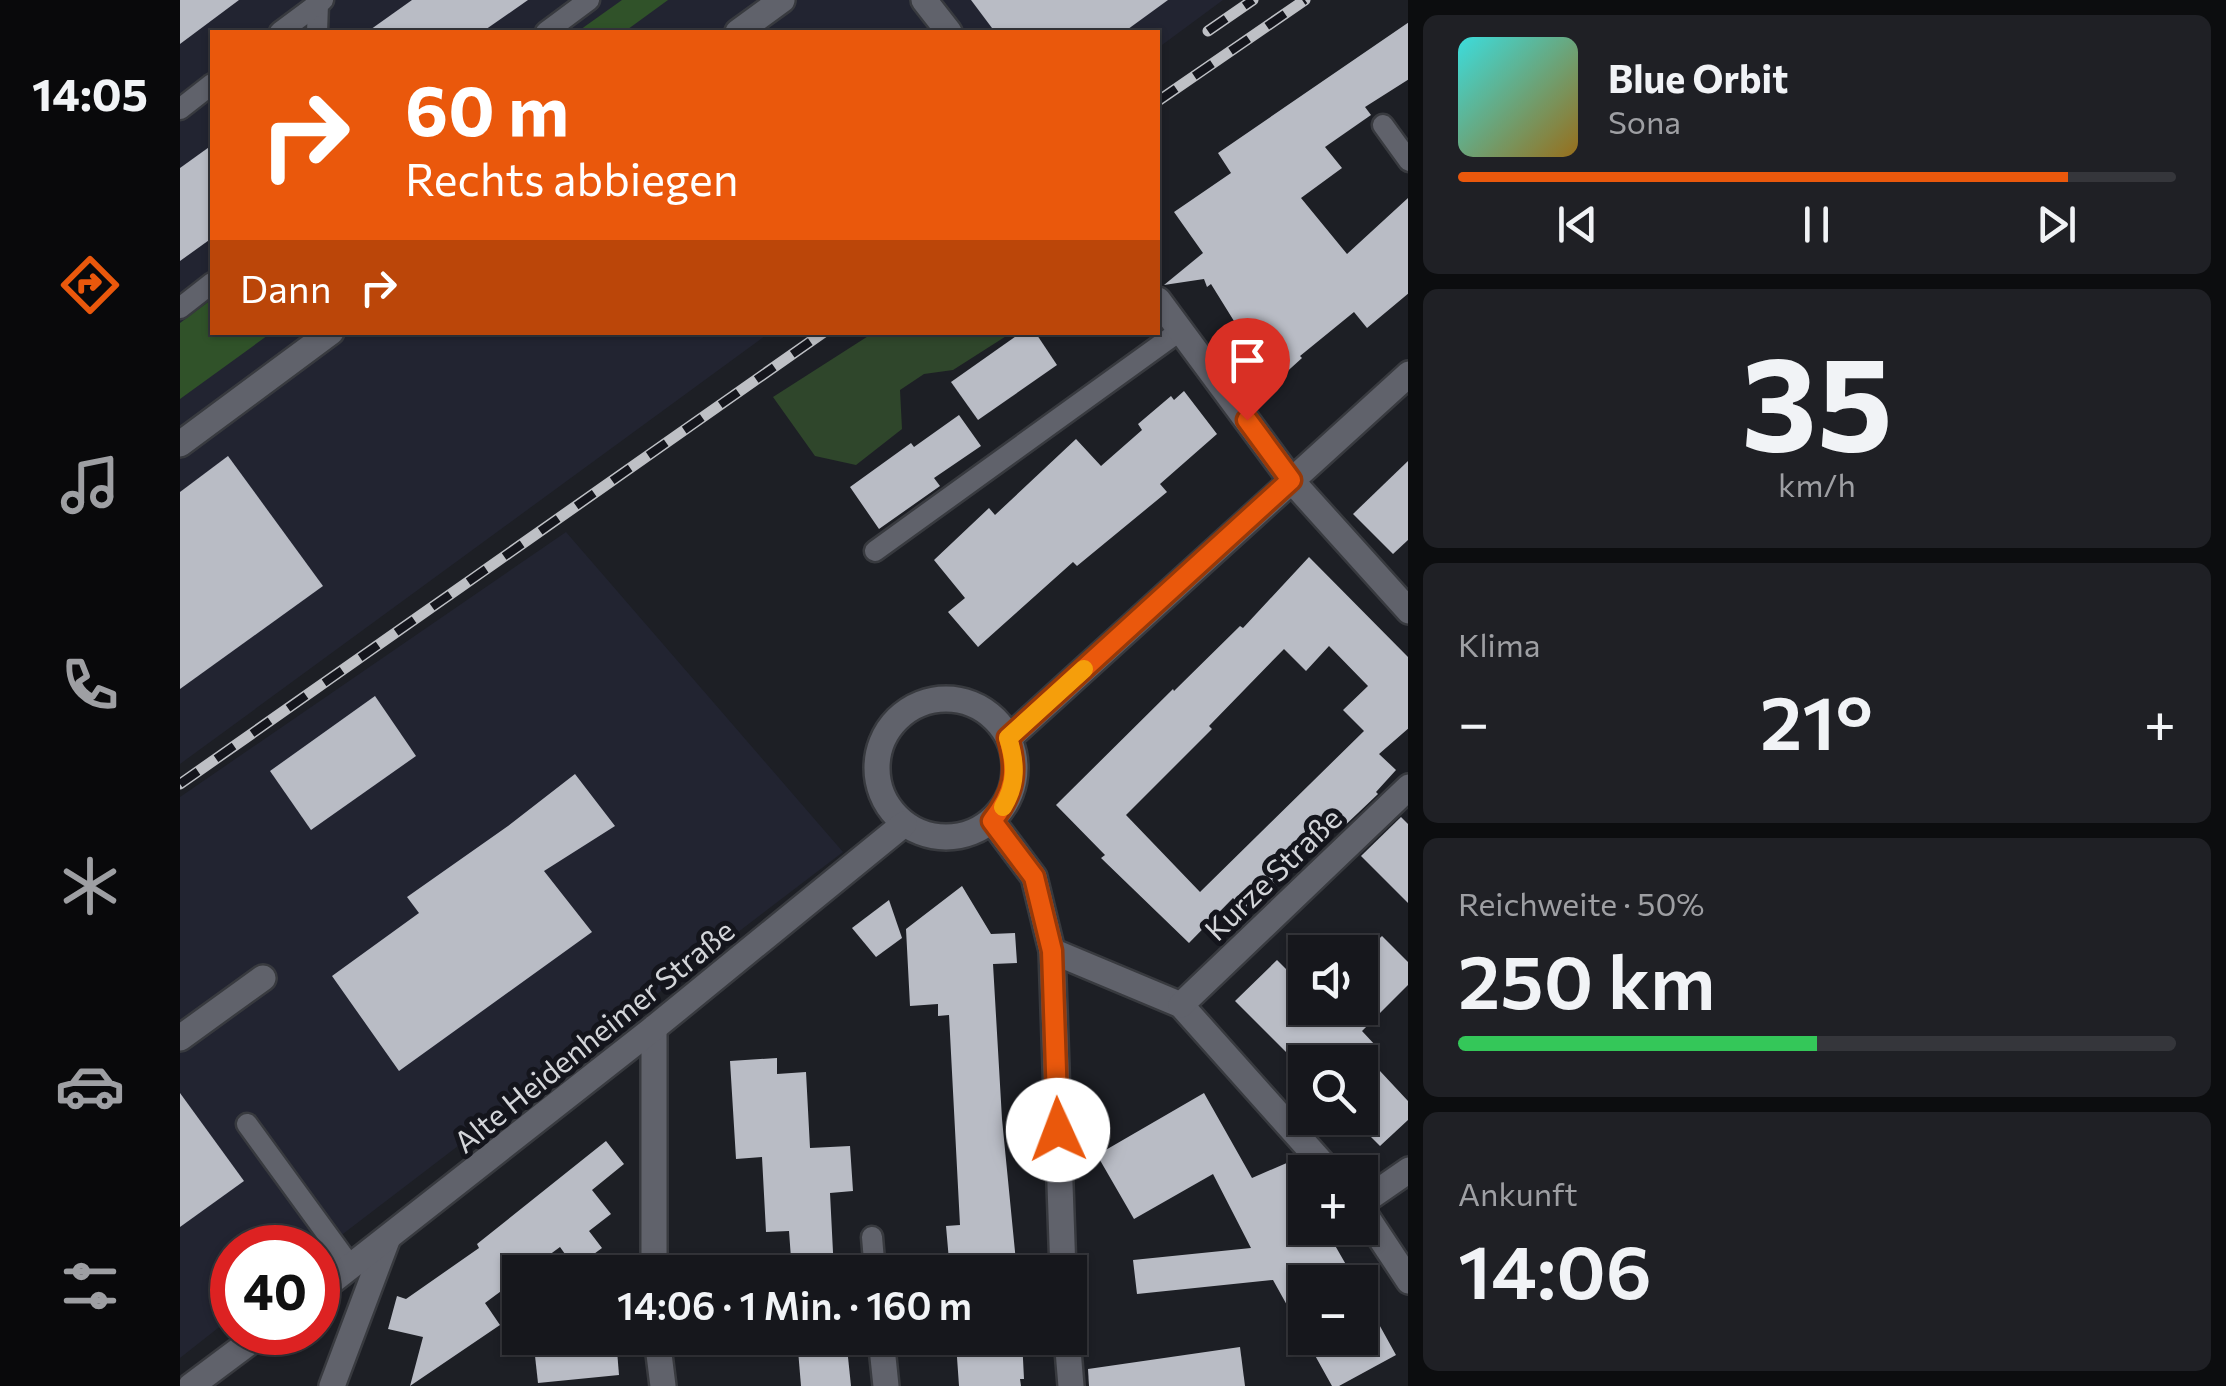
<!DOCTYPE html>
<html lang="de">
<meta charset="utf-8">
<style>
body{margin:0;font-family:Commissioner,sans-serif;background:#1f2025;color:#f1f3f6;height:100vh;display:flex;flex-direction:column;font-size:38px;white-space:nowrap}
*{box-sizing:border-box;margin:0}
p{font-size:32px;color:#9e9fa3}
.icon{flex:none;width:55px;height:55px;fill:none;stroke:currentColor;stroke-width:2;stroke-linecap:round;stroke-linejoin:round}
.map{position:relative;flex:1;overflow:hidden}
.drawer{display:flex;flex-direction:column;gap:15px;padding:15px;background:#0c0d0f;width:818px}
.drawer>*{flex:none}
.guide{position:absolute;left:30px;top:30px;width:950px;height:305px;border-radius:0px;box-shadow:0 2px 8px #0004,0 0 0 2px #35363b;background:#ea580c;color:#fff;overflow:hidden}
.buttons{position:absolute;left:1108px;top:935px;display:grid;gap:20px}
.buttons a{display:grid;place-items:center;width:90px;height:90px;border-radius:0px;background:#16171c;box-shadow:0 2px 8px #0004,0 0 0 2px #35363b;font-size:50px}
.speed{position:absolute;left:30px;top:1225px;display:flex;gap:20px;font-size:50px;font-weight:700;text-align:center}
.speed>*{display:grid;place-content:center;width:130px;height:130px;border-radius:50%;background:#16171c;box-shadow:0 2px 8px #0004,0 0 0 2px #35363b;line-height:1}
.speed .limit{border:15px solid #d22;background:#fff;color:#111}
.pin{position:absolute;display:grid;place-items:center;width:85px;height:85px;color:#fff;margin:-102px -42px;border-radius:50% 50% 50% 0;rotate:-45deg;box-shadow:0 0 10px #0007}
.pin .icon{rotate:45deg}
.me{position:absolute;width:110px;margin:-55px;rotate:358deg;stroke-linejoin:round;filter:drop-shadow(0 0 8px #0008)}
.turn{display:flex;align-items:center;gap:35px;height:210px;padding:0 30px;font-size:45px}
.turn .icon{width:130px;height:130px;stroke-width:2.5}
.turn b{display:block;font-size:70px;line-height:85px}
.then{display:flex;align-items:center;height:95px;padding:0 30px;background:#0003;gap:20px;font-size:38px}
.big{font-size:75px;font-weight:600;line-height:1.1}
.drawer .tile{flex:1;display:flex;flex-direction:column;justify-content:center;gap:15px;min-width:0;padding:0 35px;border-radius:15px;background:#1f2025}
.drawer .dial{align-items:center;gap:0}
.dial b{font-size:130px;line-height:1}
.song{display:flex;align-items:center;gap:30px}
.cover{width:120px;height:120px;border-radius:15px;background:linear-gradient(135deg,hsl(180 70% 55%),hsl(40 70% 35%))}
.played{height:10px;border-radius:5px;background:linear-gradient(90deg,#ea580c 85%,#35363b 85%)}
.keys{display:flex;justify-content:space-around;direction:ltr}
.heat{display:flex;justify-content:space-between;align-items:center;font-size:55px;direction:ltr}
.charge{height:15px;border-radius:8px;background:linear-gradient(90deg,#34c759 50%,#35363b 0)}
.trip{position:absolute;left:322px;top:1255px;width:585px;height:100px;border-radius:0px;background:#16171c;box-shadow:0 2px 8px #0004,0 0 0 2px #35363b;font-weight:600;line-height:100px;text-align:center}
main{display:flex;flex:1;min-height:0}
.tabs{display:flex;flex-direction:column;width:180px;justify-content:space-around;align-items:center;background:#09090b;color:#9e9fa3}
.tabs .icon{width:70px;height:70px}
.tabs .active{color:#ea580c}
.tabs b{font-size:45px;color:#f1f3f6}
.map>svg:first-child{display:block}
.built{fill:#222431}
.green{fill:#2f462b}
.forest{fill:#305229}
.building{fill:#b9bcc5;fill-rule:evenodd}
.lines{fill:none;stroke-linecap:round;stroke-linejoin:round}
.lane-casing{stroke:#383a3f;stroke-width:25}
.street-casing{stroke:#383a3f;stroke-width:30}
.secondary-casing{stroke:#383a3f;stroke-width:30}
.lane{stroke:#60626b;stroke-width:20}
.street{stroke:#60626b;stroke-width:25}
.secondary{stroke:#60626b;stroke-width:25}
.rail-casing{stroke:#bec0c5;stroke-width:11}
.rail{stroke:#14151c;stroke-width:8;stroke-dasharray:22;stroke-linecap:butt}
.route-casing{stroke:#983908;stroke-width:25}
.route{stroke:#ea580c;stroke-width:18}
.slow{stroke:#f59e0b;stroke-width:18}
.labels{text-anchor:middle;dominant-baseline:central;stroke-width:10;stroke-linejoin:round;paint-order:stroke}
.street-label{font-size:30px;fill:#d3d5d9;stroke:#14151c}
</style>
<main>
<nav class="tabs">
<b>14:05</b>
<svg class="icon active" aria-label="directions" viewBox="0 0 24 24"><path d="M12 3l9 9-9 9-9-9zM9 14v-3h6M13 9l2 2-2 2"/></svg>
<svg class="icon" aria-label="music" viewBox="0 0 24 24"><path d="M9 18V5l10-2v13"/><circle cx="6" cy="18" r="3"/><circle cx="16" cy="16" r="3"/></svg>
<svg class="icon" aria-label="phone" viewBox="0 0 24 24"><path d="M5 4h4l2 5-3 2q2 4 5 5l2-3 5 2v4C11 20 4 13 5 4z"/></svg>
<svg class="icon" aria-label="climate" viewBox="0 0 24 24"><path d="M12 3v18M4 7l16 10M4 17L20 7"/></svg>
<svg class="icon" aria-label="car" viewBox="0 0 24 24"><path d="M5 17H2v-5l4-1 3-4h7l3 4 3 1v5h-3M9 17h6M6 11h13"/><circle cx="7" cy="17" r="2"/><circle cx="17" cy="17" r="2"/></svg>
<svg class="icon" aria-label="filters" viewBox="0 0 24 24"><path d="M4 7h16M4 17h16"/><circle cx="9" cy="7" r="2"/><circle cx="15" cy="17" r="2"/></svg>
</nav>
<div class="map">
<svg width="1229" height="1386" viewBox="0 0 1229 1386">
<rect width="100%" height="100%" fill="#1d1f25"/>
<g class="built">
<polygon points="0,0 1043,0 978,48 978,32 32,32 32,332 589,333 0,764"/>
<polygon points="386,532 663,852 138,1253 138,1248 52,1248 52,1317 0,1358 0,797"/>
</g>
<polygon class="green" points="693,333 693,332 831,333 773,370 744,374 720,390 722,429 676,465 635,456 593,397"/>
<g class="forest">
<polygon points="442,0 488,0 444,32 397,32"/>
<polygon points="32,299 32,332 91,333 0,399 0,323"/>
</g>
<g class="building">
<polygon points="0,0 59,0 0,44"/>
<polygon points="232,0 348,0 302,32 187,32"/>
<polygon points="791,0 988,0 944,32 815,32"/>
<polygon points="1229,22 1229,79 1185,107 1191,115 1145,147 1162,168 1121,198 1167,254 1229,197 1229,293 1187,328 1174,312 1120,356 1122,358 1089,388 1056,352 1067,342 1031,284 1027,287 1024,279 984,285 1023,253 994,212 1051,173 1038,153"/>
<polygon points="32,145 32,238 0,261 0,168"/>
<polygon points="842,332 855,332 877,365 798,420 771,382"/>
<polygon points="1004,391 1037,434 980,484 987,492 897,566 893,562 798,647 768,612 785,598 754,560 809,508 815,515 896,439 921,466 962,430 958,424 991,396 994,400"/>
<polygon points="779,415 801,446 754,478 760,486 699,529 670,487 731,443 734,447"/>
<polygon points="48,456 143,586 0,689 0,492"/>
<polygon points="1229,460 1229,539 1213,554 1173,514"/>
<path d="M 1129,557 L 1229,658 L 1229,728 L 1199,754 L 1216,770 L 1196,792 L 1198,794 L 1158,832 L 1155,830 L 1068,914 L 1053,898 L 1009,943 L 921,858 L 925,855 L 876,805 L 993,689 L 994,691 L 1060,626 L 1063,628 ZM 1149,646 L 1188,686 L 1163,710 L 1184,731 L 1020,892 L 946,815 L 1032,729 L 1029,726 L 1104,649 L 1126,671 Z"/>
<polygon points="195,696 236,756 131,830 90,771"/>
<polygon points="395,774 435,826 364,871 412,932 219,1071 152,976 239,913 227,897 328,826"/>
<polygon points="1221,817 1229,825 1229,904 1181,856"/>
<polygon points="782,886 811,934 835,933 837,963 813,964 822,1119 837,1272 770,1272 766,1226 780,1225 769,1015 758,1016 758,1004 730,1006 726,929"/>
<polygon points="709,900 722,938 696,957 672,928"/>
<polygon points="1202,936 1229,963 1229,984 1182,1031 1196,1046 1186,1056 1229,1102 1229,1119 1200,1146 1180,1126 1180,1062 1116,1062 1055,1001 1097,960 1125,988 1125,1008 1180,1008 1180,957"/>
<polygon points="597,1058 597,1074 626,1072 630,1148 670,1146 673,1191 650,1193 654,1272 612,1272 609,1231 586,1232 582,1157 556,1159 550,1061"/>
<polygon points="0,1093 64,1181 0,1227"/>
<polygon points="1024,1093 1072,1178 1109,1162 1125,1194 1125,1228 1145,1228 1176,1282 1125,1282 1125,1338 1180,1338 1180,1290 1216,1355 1159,1386 1152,1386 1093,1280 957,1294 953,1260 1071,1248 1033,1174 954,1219 917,1155"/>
<polygon points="426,1141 444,1164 412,1190 431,1214 409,1231 422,1248 395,1268 380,1247 346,1272 340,1272 340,1277 305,1303 320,1325 230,1386 243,1337 208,1329 217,1296 226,1299 299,1248 297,1244"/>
<polygon points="353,1338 436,1338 439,1375 358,1383"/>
<polygon points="617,1338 666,1338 671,1386 621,1386"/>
<polygon points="842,1339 844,1379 840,1379 841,1386 779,1386 776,1343"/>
<polygon points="1060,1347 1065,1386 909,1386 908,1369"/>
</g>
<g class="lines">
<g class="lane-casing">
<g id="lane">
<polyline points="136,0 138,4 137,32"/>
<polyline points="100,32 143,0"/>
<polyline points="366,32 409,0"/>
<polyline points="0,109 32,84"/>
<polyline points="1203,125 1229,161"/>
<polyline points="0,308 32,283"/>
<polyline points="695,551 1001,330"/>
<polyline points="67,1124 171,1267"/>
<polyline points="692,1237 695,1272"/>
</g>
</g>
<g class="street-casing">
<g id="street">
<polyline points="1111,480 1229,611"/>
<polyline points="872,951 1001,1005 1150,1172"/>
<polyline points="1001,1005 1229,787"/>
<polyline points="0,1038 83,978"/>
<polyline points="1180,1204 1229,1170"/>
<polyline points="1180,1207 1229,1281"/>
<polyline points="474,1272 474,1028"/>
<polyline points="477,1338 483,1386"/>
<polyline points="701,1338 706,1386"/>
<polyline points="152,1386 207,1240"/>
</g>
</g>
<g class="secondary-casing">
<g id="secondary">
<polyline points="744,0 769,32"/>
<polyline points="558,32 602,0"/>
<polyline points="978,300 1111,480"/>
<polyline points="0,444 151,332"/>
<circle cx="766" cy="768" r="69"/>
<polyline points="829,738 1229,374"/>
<polyline points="812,821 854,877 872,951 883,1272"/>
<polyline points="138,1292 474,1028 724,824"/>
<polyline points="887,1338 891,1386"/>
<polyline points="11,1386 83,1332"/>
</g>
</g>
<use href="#lane" class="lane"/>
<use href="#street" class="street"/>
<use href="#secondary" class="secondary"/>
<g class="rail-casing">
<g id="rail">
<polyline points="1028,31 1073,0"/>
<polyline points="978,101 1125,0"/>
<polyline points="0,784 644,332"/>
</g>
</g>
<use href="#rail" class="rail"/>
</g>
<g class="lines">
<g class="route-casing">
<path id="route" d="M 878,1130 L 872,951 L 854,877 L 812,821 C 834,793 838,772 828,738 L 1111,480 L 1067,420"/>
</g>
<use href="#route" class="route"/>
<path class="slow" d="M 823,807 C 837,784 836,763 828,738 L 904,669"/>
</g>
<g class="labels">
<g class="street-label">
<text transform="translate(1092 873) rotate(-44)">Kurze Straße</text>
<text transform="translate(413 1035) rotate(-39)">Alte Heidenheimer Straße</text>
</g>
</g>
</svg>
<div class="buttons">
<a><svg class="icon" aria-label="sound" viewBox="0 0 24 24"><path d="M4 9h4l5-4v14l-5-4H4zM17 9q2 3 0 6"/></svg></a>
<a><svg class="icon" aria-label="search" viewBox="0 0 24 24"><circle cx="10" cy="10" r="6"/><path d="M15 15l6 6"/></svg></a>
<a>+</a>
<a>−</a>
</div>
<div class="speed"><div class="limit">40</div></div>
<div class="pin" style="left:1067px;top:420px;background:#d93025"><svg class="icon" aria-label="arrive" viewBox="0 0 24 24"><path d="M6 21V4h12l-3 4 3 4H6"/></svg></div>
<svg class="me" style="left:878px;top:1130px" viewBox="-20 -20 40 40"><circle r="19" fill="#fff"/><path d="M0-13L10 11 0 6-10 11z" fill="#ea580c"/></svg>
<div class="trip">14:06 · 1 Min. · 160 m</div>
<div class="guide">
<div class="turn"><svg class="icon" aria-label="right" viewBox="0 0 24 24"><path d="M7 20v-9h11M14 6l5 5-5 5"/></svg><div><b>60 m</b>Rechts abbiegen</div></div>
<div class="then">Dann<svg class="icon" aria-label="right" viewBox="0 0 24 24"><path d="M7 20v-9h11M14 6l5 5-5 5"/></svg></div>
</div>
</div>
<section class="drawer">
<div class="tile">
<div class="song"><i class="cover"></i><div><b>Blue Orbit</b><p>Sona</p></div></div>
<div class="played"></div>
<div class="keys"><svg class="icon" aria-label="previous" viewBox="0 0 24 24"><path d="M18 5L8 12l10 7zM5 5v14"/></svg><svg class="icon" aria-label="pause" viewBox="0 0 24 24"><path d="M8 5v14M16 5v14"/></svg><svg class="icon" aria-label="next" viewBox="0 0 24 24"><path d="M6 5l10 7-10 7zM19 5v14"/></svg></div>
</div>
<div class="tile dial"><b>35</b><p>km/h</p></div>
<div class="tile"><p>Klima</p>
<div class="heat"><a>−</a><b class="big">21°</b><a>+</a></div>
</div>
<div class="tile"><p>Reichweite · 50%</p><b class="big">250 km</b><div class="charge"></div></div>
<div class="tile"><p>Ankunft</p><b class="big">14:06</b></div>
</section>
</main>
